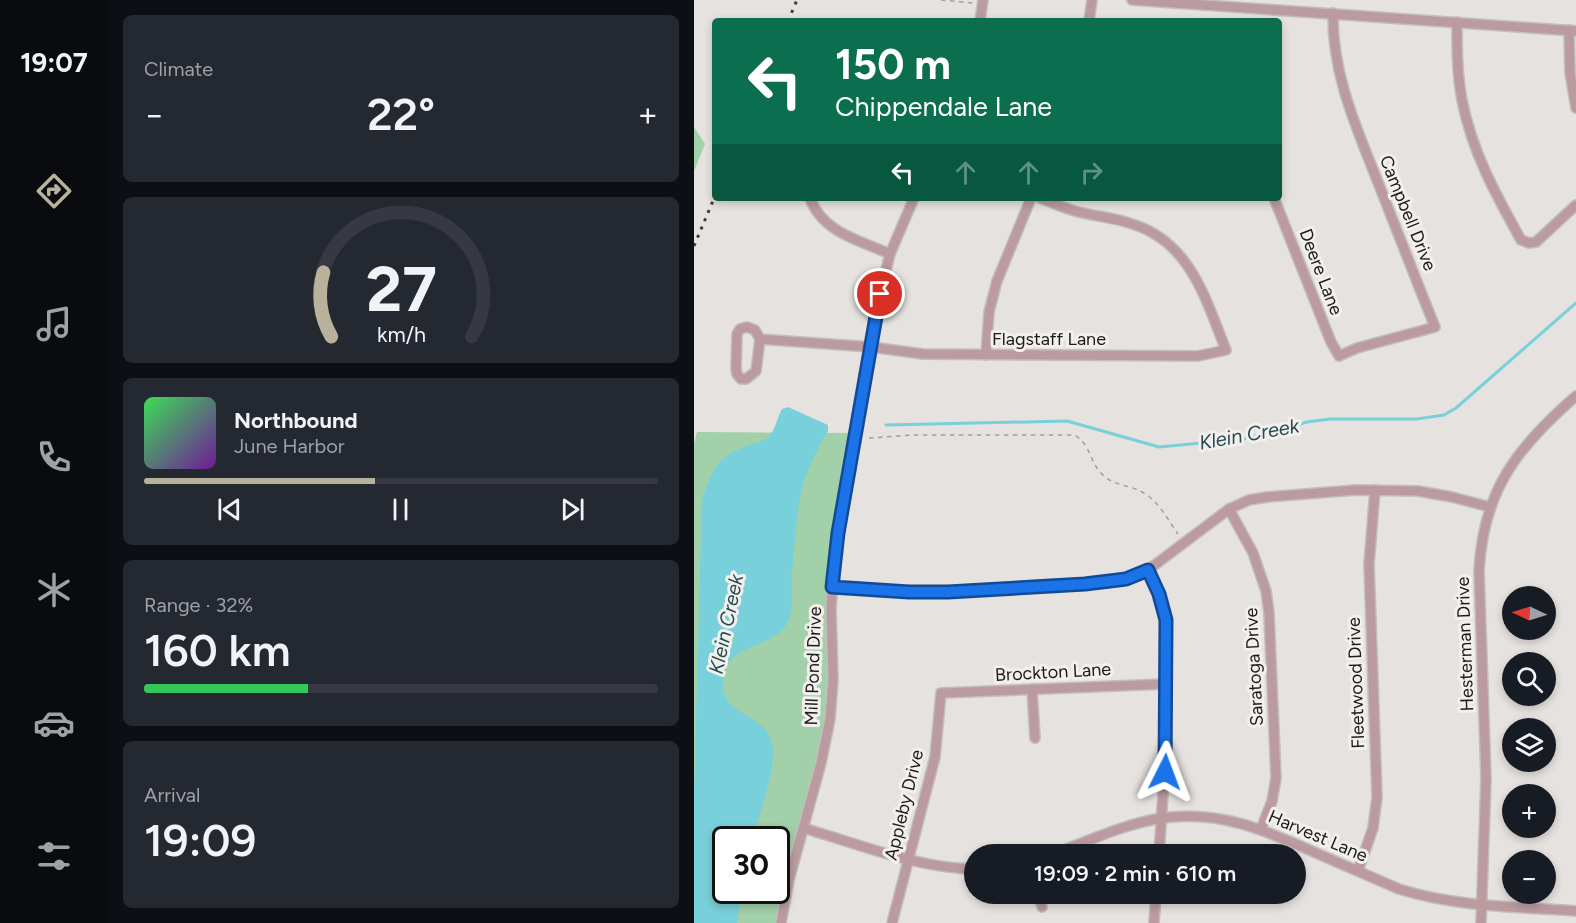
<!DOCTYPE html>
<meta charset="utf-8">
<style>
body{margin:0;font-family:Figtree,sans-serif;background:#242831;color:#f1f3f6;height:100vh;display:flex;flex-direction:column;font-size:22px;white-space:nowrap}
*{box-sizing:border-box;margin:0}
p{font-size:20px;color:#9ea1a6}
.icon{flex:none;width:33px;height:33px;fill:none;stroke:currentColor;stroke-width:2;stroke-linecap:round;stroke-linejoin:round}
.map{position:relative;flex:1;overflow:hidden}
.panel{display:flex;flex-direction:column;gap:15px;padding:15px;background:#0d0f14;width:586px}
.panel>*{flex:none}
.guide{position:absolute;left:18px;top:18px;width:570px;height:183px;border-radius:6px;box-shadow:0 3px 9px #0003;background:#0b6e4f;color:#fff;overflow:hidden}
.needle{width:39px;rotate:274deg}
.fabs{position:absolute;left:808px;top:586px;display:grid;gap:12px}
.fabs a{display:grid;place-items:center;width:54px;height:54px;border-radius:50%;background:#171b24;box-shadow:0 3px 9px #0003;font-size:30px}
.speed{position:absolute;left:18px;top:826px;display:flex;gap:12px;font-size:30px;font-weight:700;text-align:center}
.speed>*{display:grid;place-content:center;width:78px;height:78px;border-radius:50%;background:#171b24;box-shadow:0 3px 9px #0003;line-height:1}
.speed .limit{border:3px solid #111;border-radius:9px;background:#fff;color:#111}
.pin{position:absolute;display:grid;place-items:center;width:51px;height:51px;color:#fff;margin:-26px;border:3px solid #fff;border-radius:50%;box-shadow:0 2px 6px #0007}
.me{position:absolute;width:66px;margin:-33px;rotate:3deg;stroke-linejoin:round;filter:drop-shadow(0 0 4px #0008)}
.turn{display:flex;align-items:center;gap:21px;height:126px;padding:0 24px;font-size:27px}
.turn .icon{width:78px;height:78px;stroke-width:2.5}
.turn b{display:block;font-size:42px;line-height:51px}
.lanes{display:flex;align-items:center;height:57px;padding:0 24px;background:#0003;justify-content:center;gap:30px;direction:ltr}
.lanes .off{opacity:.35}
.big{font-size:45px;font-weight:600;line-height:1.1}
.panel .widget{flex:1;display:flex;flex-direction:column;justify-content:center;gap:9px;min-width:0;padding:0 21px;border-radius:9px;background:#242831}
.panel .dial{align-items:center;gap:0}
.dial svg{height:156px;overflow:visible;fill:none;stroke:#363941;stroke-width:7;stroke-linecap:round;text-anchor:middle}
.dial text{fill:#f1f3f6;stroke:none}
.song{display:flex;align-items:center;gap:18px}
.cover{width:72px;height:72px;border-radius:9px;background:linear-gradient(135deg,hsl(130 70% 55%),hsl(280 70% 35%))}
.played{height:6px;border-radius:3px;background:linear-gradient(90deg,#b8b19c 45%,#363941 45%)}
.keys{display:flex;justify-content:space-around;direction:ltr}
.heat{display:flex;justify-content:space-between;align-items:center;font-size:33px;direction:ltr}
.charge{height:9px;border-radius:4px;background:linear-gradient(90deg,#34c759 32%,#363941 0)}
.trip{position:absolute;left:270px;top:844px;width:342px;height:60px;border-radius:30px;background:#171b24;box-shadow:0 3px 9px #0003;font-weight:600;line-height:60px;text-align:center}
main{display:flex;flex:1;min-height:0}
.menu{display:flex;flex-direction:column;width:108px;justify-content:space-around;align-items:center;background:#090b0e;color:#9ea1a6}
.menu .icon{width:42px;height:42px}
.menu .selected{color:#b8b19c}
.menu b{font-size:27px;color:#f1f3f6}
.map>svg:first-child{display:block}
.green{fill:#a2d0a9;fill-rule:evenodd}
.water{fill:#78d1da}
.lines{fill:none;stroke-linecap:round;stroke-linejoin:round}
.stream{stroke:#78d1da;stroke-width:3}
.street-casing{stroke:#c2bebc;stroke-width:12}
.path{stroke:#a29f9d;stroke-width:1.5;stroke-dasharray:4.5 4.5;stroke-linecap:butt}
.street{stroke:#bb9b9f;stroke-width:9}
.rail{stroke:#3f3d3c;stroke-width:3;stroke-dasharray:3 6;stroke-linecap:butt}
.route-casing{stroke:#114b97;stroke-width:15}
.route{stroke:#1a73e8;stroke-width:10}
.labels{text-anchor:middle;dominant-baseline:central;stroke-width:6;stroke-linejoin:round;paint-order:stroke}
.street-label{font-size:18px;fill:#1c1b1a;stroke:#f3efec}
.water-label{font-size:20px;font-style:italic;fill:#234c51;stroke:#f3efec}
</style>
<main>
<nav class="menu">
<b>19:07</b>
<svg class="icon selected" aria-label="directions" viewBox="0 0 24 24"><path d="M12 3l9 9-9 9-9-9zM9 14v-3h6M13 9l2 2-2 2"/></svg>
<svg class="icon" aria-label="music" viewBox="0 0 24 24"><path d="M9 18V5l10-2v13"/><circle cx="6" cy="18" r="3"/><circle cx="16" cy="16" r="3"/></svg>
<svg class="icon" aria-label="phone" viewBox="0 0 24 24"><path d="M5 4h4l2 5-3 2q2 4 5 5l2-3 5 2v4C11 20 4 13 5 4z"/></svg>
<svg class="icon" aria-label="climate" viewBox="0 0 24 24"><path d="M12 3v18M4 7l16 10M4 17L20 7"/></svg>
<svg class="icon" aria-label="car" viewBox="0 0 24 24"><path d="M5 17H2v-5l4-1 3-4h7l3 4 3 1v5h-3M9 17h6M6 11h13"/><circle cx="7" cy="17" r="2"/><circle cx="17" cy="17" r="2"/></svg>
<svg class="icon" aria-label="filters" viewBox="0 0 24 24"><path d="M4 7h16M4 17h16"/><circle cx="9" cy="7" r="2"/><circle cx="15" cy="17" r="2"/></svg>
</nav>
<section class="panel">
<div class="widget"><p>Climate</p>
<div class="heat"><a>−</a><b class="big">22°</b><a>+</a></div>
</div>
<div class="widget dial"><svg viewBox="0 0 100 80">
<path d="M14 69A42 42 0 1 1 86 69"/>
<path d="M14 69A42 42 0 0 1 10 36" stroke="#b8b19c"/>
<text x="50" y="56" font-size="32" font-weight="700">27</text>
<text x="50" y="72" font-size="11">km/h</text>
</svg></div>
<div class="widget">
<div class="song"><i class="cover"></i><div><b>Northbound</b><p>June Harbor</p></div></div>
<div class="played"></div>
<div class="keys"><svg class="icon" aria-label="previous" viewBox="0 0 24 24"><path d="M18 5L8 12l10 7zM5 5v14"/></svg><svg class="icon" aria-label="pause" viewBox="0 0 24 24"><path d="M8 5v14M16 5v14"/></svg><svg class="icon" aria-label="next" viewBox="0 0 24 24"><path d="M6 5l10 7-10 7zM19 5v14"/></svg></div>
</div>
<div class="widget"><p>Range · 32%</p><b class="big">160 km</b><div class="charge"></div></div>
<div class="widget"><p>Arrival</p><b class="big">19:09</b></div>
</section>
<div class="map">
<svg width="882" height="923" viewBox="0 0 882 923">
<rect width="100%" height="100%" fill="#e6e2df"/>
<g class="green">
<polygon points="0,127 11,144 0,171"/>
<path d="M 3,432 L 159,433 L 134,562 L 134,678 L 131,720 L 122,763 L 81,923 L 0,923 L 0,444 ZM 32,840 L 82,840 L 82,891 L 32,891 Z"/>
</g>
<path class="water" d="M 94,407 L 134,425 L 134,432 L 131,435 C 123,451 114,468 109,485 C 102,511 101,544 98,571 C 96,588 102,610 92,625 C 74,652 27,641 29,687 C 30,712 63,715 75,734 C 88,756 65,816 58,840 L 32,840 L 32,891 L 48,891 L 43,923 L 0,923 L 0,792 L 8,500 C 17,473 22,457 50,447 C 57,444 67,443 73,438 C 81,432 83,418 88,409 Z"/>
<g class="lines">
<polyline class="stream" points="192,425 373,421 465,447 550,439 613,422 636,419 723,419 750,415 762,408 882,303"/>
<g class="street-casing">
<g id="street">
<polyline points="438,0 882,31"/>
<polyline points="286,21 289,0"/>
<polyline points="395,21 398,0"/>
<path d="M 763,22 C 763,48 763,74 768,100 C 778,152 802,195 827,240 L 835,243 L 842,242 L 882,205"/>
<polyline points="875,30 876,73 882,108"/>
<path d="M 116,198 C 128,232 165,240 196,254"/>
<path d="M 580,198 L 637,342 L 645,356 L 663,348 L 741,327 C 722,280 704,233 685,185 C 663,129 638,75 639,13"/>
<path d="M 66,339 L 62,371 L 52,379 L 47,379 L 43,374 L 42,369 L 43,334 L 46,329 L 53,327 L 61,330 L 66,339 L 177,347 L 229,354 L 504,356 L 532,350 C 511,298 496,240 435,223 C 417,217 398,216 381,211 C 369,208 357,202 346,198"/>
<polyline points="292,355 295,312 303,281 337,198"/>
<polyline points="535,509 559,553 572,591 575,613 582,778 578,801 567,829"/>
<polyline points="454,570 468,604 472,620 472,748 465,855"/>
<polyline points="138,587 215,592 254,592 414,583 432,579 454,570 535,509 555,500 573,497 662,490 724,491 758,497 796,507"/>
<polyline points="338,689 341,738"/>
<path d="M 109,828 C 165,844 222,868 280,869"/>
<path d="M 356,855 C 393,842 429,824 468,818 C 526,810 571,830 622,853 C 650,865 677,877 705,889 C 762,907 823,907 882,911"/>
<polyline points="664,871 679,828 683,797 675,564 681,490"/>
<polyline points="344,894 348,907"/>
<polyline points="87,923 95,880 127,763 136,719 139,680 137,609 140,563 186,294 196,254 220,198"/>
<polyline points="198,923 241,757 247,693 472,684"/>
<polyline points="460,923 462,894"/>
<path d="M 787,923 L 792,778 L 785,571 C 789,491 823,447 882,396"/>
</g>
</g>
<g class="path">
<polyline points="247,0 279,3"/>
<path d="M 175,438 L 219,435 L 381,435 C 398,446 396,465 410,476 C 421,486 436,485 448,492 C 464,500 474,520 484,534"/>
</g>
<use href="#street" class="street"/>
<g class="rail">
<polyline points="94,21 103,0"/>
<polyline points="0,246 21,196"/>
</g>
</g>
<g class="lines">
<g class="route-casing">
<polyline id="route" points="186,294 144,533 138,587 215,592 254,592 391,584 432,579 454,570 465,594 472,620 471,772"/>
</g>
<use href="#route" class="route"/>
</g>
<g class="labels">
<g class="street-label">
<text transform="translate(714 213) rotate(68)">Campbell Drive</text>
<text transform="translate(627 272) rotate(69)">Deere Lane</text>
<text x="355" y="339">Flagstaff Lane</text>
<text transform="translate(771 644) rotate(-92)">Hesterman Drive</text>
<text transform="translate(119 666) rotate(-88)">Mill Pond Drive</text>
<text transform="translate(560 667) rotate(-93)">Saratoga Drive</text>
<text transform="translate(359 672) rotate(-3)">Brockton Lane</text>
<text transform="translate(662 683) rotate(-92)">Fleetwood Drive</text>
<text transform="translate(210 805) rotate(-76)">Appleby Drive</text>
<text transform="translate(624 836) rotate(23)">Harvest Lane</text>
</g>
<g class="water-label">
<text transform="translate(555 434) rotate(-10)">Klein Creek</text>
<text transform="translate(32 624) rotate(-78)">Klein Creek</text>
</g>
</g>
</svg>
<div class="fabs">
<a><svg class="needle" viewBox="-14 -14 28 28"><path d="M0-13l5 13h-10z" fill="#e53935"/><path d="M0 13l5-13h-10z" fill="#9ea1a6"/></svg></a>
<a><svg class="icon" aria-label="search" viewBox="0 0 24 24"><circle cx="10" cy="10" r="6"/><path d="M15 15l6 6"/></svg></a>
<a><svg class="icon" aria-label="layers" viewBox="0 0 24 24"><path d="M12 4l9 5-9 5-9-5zM3 14l9 5 9-5"/></svg></a>
<a>+</a>
<a>−</a>
</div>
<div class="speed"><div class="limit">30</div></div>
<div class="pin" style="left:186px;top:294px;background:#d93025"><svg class="icon" aria-label="arrive" viewBox="0 0 24 24"><path d="M6 21V4h12l-3 4 3 4H6"/></svg></div>
<svg class="me" style="left:471px;top:772px" viewBox="-20 -20 40 40"><path d="M0-17L14 15 0 8-14 15z" fill="#1a73e8" stroke="#fff" stroke-width="4"/></svg>
<div class="trip">19:09 · 2 min · 610 m</div>
<div class="guide">
<div class="turn"><svg class="icon" aria-label="left" viewBox="0 0 24 24"><path d="M17 20v-9H6M10 6l-5 5 5 5"/></svg><div><b>150 m</b>Chippendale Lane</div></div>
<div class="lanes"><svg class="icon" aria-label="left" viewBox="0 0 24 24"><path d="M17 20v-9H6M10 6l-5 5 5 5"/></svg><svg class="icon off" aria-label="ahead" viewBox="0 0 24 24"><path d="M12 20V5M6 11l6-6 6 6"/></svg><svg class="icon off" aria-label="ahead" viewBox="0 0 24 24"><path d="M12 20V5M6 11l6-6 6 6"/></svg><svg class="icon off" aria-label="right" viewBox="0 0 24 24"><path d="M7 20v-9h11M14 6l5 5-5 5"/></svg></div>
</div>
</div>
</main>
